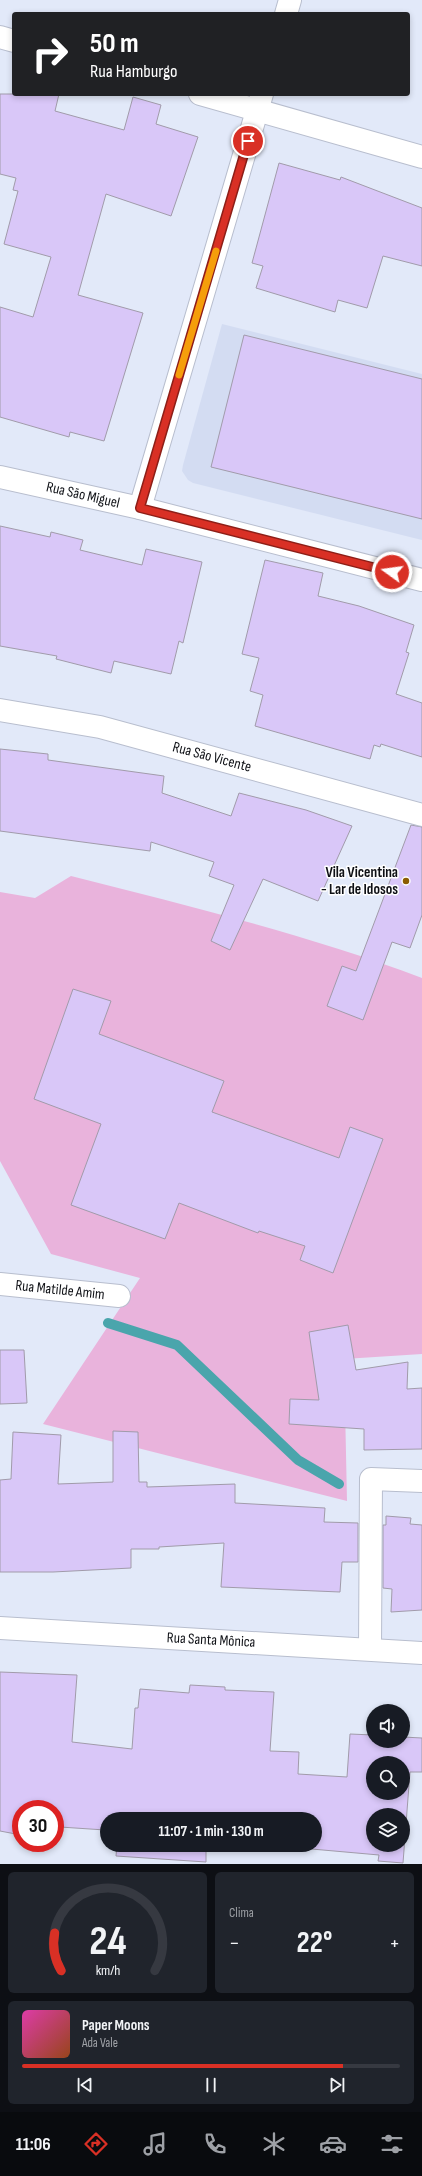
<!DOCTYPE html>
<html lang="pt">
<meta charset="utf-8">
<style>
body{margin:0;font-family:"Sofia Sans Condensed",sans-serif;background:#20242c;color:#f1f3f6;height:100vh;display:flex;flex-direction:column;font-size:15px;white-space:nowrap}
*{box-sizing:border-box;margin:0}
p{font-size:13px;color:#9ea1a6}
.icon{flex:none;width:22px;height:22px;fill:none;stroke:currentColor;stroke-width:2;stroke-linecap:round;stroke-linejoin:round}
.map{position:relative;height:1864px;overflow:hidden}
.panel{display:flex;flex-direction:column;gap:8px;padding:8px;background:#0d0f14;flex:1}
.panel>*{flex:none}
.hud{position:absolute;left:12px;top:12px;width:398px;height:84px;border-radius:4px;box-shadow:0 2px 6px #0003;background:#202124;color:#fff;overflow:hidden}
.controls{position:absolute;left:366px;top:1704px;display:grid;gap:8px}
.controls a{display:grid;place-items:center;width:44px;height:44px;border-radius:50%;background:#171b24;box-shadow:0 2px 6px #0003;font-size:20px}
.speed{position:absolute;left:12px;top:1800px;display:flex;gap:8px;font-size:20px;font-weight:700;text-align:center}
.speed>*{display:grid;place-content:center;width:52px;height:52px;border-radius:50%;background:#171b24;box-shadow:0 2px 6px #0003;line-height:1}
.speed .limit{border:6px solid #d22;background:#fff;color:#111}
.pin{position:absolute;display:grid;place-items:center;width:34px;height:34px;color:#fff;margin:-17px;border:2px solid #fff;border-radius:50%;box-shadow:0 1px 4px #0007}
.me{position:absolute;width:44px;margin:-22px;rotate:284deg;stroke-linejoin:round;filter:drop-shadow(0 0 3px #0008)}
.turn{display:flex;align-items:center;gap:14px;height:84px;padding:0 12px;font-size:18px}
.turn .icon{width:52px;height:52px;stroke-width:2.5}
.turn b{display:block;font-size:28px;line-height:34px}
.big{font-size:30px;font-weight:700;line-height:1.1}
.panel .card{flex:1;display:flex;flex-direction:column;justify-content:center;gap:6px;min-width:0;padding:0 14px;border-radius:6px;background:#20242c}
.panel .dial{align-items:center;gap:0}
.dial svg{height:104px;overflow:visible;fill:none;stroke:#363941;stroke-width:7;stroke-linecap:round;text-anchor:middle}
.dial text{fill:#f1f3f6;stroke:none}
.song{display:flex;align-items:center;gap:12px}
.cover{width:48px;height:48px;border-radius:6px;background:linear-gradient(135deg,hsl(320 70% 55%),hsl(20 70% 35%))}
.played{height:4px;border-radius:2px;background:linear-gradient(90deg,#d93025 85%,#363941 85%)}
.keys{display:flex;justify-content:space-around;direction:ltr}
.heat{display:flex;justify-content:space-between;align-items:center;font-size:22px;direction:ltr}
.panel .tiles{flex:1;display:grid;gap:8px;grid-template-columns:1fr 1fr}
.card:last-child{grid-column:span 2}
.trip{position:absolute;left:100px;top:1812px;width:222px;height:40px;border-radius:20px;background:#171b24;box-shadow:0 2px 6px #0003;font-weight:700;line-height:40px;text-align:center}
.dock{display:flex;height:64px;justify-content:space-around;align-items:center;background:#090b0e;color:#9ea1a6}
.dock .icon{width:28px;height:28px}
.dock .current{color:#d93025}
.dock b{font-size:18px;color:#f1f3f6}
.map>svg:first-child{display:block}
.built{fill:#d3dcf2}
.green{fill:#e9b3dc}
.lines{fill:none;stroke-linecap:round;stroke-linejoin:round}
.stream{stroke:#4aa5ac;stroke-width:10}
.building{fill:#d9c7f8;stroke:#a19baa;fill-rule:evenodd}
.minor-casing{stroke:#b8bece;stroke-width:24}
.minor{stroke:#fff;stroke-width:22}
.route-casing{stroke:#8d1f18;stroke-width:10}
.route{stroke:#d93025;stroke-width:7}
.slow{stroke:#f59e0b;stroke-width:7}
.poi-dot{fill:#8b5d01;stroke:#fff;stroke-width:1.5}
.labels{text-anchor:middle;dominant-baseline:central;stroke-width:3;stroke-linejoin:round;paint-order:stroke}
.street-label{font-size:15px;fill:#0e1015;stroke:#fff}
.poi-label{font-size:15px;font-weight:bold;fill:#0e1015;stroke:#fff;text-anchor:end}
</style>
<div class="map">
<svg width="422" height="1864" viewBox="0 0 422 1864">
<rect width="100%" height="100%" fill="#e2e9f9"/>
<polygon class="built" points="222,324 422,374 422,540 193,483 188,480 182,471 183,465"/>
<path class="green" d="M 71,876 C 189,906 308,935 422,978 L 422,1354 L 344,1359 L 347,1501 L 43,1424 L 140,1278 L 51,1254 L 0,1161 L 0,892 L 35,898 Z"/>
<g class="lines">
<polyline class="stream" points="108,1323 177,1345 298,1460 339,1484"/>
</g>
<g class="building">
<polygon points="0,94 59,94 55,111 124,130 133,97 161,105 156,124 198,137 171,216 106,194 78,295 143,313 104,441 70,432 69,437 0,417 0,307 33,317 51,257 4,244 18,191 13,190 16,178 0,174"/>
<polygon points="279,163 340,180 341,177 422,208 422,266 383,256 367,308 338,300 335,312 256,288 263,266 252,263"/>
<polygon points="244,335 422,379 422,519 211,467"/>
<polygon points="0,526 50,537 51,532 83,540 80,550 142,565 146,549 202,562 183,643 179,641 171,674 114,661 111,673 56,659 57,656 0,646"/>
<polygon points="265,560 323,573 318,596 359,606 414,625 406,652 409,653 396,694 422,703 422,757 381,744 380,747 374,745 370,759 255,726 263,695 250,691 259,658 242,654"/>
<polygon points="0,749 48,754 48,760 164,776 162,793 231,816 239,793 306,810 352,826 318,901 263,879 230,950 211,941 234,885 209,876 214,862 151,842 150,851 0,831"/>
<polygon points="411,825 422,827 422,915 410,948 392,942 363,1020 327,1006 342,966 356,971"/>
<polygon points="73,989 111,1001 99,1034 224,1081 212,1112 339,1158 350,1127 383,1139 333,1273 300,1260 305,1246 259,1231 258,1233 179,1203 165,1239 71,1205 101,1124 34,1099"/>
<polygon points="348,1325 356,1370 408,1362 407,1389 422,1388 422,1449 364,1450 364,1429 289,1424 290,1399 319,1400 309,1332"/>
<polygon points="0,1350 24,1350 27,1403 0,1404"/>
<polygon points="113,1431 138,1432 139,1482 147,1482 147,1487 235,1484 235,1503 325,1508 324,1522 358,1523 358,1562 342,1562 340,1592 221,1587 224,1543 159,1547 159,1549 131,1549 131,1568 53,1572 0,1572 0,1480 11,1479 13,1432 61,1435 58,1484 113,1482"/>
<polygon points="386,1516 411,1518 410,1524 422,1525 422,1610 391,1612 392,1589 383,1588 383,1525 386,1525"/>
<path d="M 0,1672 L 77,1675 L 72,1742 L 132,1749 L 135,1708 L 138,1708 L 140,1689 L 189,1693 L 190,1685 L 225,1687 L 225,1690 L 274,1692 L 270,1751 L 299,1752 L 298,1774 L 347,1777 L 350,1734 L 373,1735 L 373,1741 L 403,1741 L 403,1737 L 422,1738 L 422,1772 L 410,1772 L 403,1863 L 378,1861 L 379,1855 L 278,1846 L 277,1850 L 206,1845 L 206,1862 L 116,1856 L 117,1845 L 315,1845 L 315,1819 L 107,1819 L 107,1841 L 105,1841 L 105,1830 L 60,1827 L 58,1841 L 55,1841 L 55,1809 L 21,1809 L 21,1835 L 0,1831 ZM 373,1763 L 403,1763 L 403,1793 L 373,1793 ZM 373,1815 L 403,1815 L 403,1845 L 373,1845 Z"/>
</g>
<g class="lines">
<g class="minor-casing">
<g id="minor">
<polyline points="286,14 290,0"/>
<polyline points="0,37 14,41"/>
<polyline points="200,94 422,157"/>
<polyline points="0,477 140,508 422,580"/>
<polyline points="140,508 262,94"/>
<polyline points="0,710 100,727 422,815"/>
<polyline points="0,1284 119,1296"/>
<polyline points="0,1628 422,1653"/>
<polyline points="370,1649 371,1479 422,1481"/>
</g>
</g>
<use href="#minor" class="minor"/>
</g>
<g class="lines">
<g class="route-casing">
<polyline id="route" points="248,141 140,508 392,572"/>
</g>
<use href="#route" class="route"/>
<polyline class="slow" points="179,375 216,251"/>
</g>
<circle class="poi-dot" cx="406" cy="881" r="4"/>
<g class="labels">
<g class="street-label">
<text transform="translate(83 495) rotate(13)">Rua São Miguel</text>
<text transform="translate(212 757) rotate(15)">Rua São Vicente</text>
<text transform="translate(60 1290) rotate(6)">Rua Matilde Amim</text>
<text transform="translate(211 1640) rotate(3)">Rua Santa Mônica</text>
</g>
<g class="poi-label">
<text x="398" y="872">Vila Vicentina<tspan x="398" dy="17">- Lar de Idosos</tspan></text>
</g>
</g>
</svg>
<div class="controls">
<a><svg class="icon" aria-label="sound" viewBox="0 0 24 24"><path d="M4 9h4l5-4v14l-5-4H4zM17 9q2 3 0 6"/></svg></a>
<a><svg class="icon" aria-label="search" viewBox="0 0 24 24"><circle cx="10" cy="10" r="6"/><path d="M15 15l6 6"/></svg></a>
<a><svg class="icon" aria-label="layers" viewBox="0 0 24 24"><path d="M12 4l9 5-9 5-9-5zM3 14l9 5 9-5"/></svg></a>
</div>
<div class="speed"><div class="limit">30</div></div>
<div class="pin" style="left:248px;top:141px;background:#d93025"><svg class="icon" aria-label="arrive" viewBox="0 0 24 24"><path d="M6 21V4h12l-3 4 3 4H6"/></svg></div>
<svg class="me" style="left:392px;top:572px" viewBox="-20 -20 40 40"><circle r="17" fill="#d93025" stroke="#fff" stroke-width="3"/><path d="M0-11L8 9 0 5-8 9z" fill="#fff"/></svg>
<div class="trip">11:07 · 1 min · 130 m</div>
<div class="hud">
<div class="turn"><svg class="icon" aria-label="right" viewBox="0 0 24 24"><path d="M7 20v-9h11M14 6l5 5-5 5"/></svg><div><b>50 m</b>Rua Hamburgo</div></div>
</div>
</div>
<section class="panel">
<div class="tiles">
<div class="card dial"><svg viewBox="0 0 100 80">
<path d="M14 69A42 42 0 1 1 86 69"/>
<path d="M14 69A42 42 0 0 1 9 40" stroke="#d93025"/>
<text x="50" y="56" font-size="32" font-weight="700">24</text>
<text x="50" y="72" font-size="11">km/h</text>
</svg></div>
<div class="card"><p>Clima</p>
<div class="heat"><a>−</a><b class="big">22°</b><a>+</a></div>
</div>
<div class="card">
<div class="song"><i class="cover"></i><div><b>Paper Moons</b><p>Ada Vale</p></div></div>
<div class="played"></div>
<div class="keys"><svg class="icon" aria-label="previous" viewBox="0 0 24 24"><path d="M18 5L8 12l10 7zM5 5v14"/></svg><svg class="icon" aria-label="pause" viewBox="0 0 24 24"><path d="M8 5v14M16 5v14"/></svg><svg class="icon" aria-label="next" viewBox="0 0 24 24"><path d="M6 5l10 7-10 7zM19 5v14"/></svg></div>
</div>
</div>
</section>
<nav class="dock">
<b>11:06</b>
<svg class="icon current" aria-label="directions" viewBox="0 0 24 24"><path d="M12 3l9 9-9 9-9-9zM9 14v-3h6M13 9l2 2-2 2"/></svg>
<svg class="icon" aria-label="music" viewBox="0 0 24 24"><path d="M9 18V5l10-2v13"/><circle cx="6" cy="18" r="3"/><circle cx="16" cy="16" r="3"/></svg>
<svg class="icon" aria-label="phone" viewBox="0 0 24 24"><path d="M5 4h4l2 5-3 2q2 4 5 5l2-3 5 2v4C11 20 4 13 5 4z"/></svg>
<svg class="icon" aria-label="climate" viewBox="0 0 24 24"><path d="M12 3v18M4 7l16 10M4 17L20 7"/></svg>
<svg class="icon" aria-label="car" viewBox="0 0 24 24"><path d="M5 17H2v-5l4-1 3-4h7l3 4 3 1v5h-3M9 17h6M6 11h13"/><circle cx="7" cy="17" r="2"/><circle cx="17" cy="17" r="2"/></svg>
<svg class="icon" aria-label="filters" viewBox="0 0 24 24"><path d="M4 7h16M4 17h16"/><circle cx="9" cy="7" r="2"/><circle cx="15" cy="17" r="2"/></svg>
</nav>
